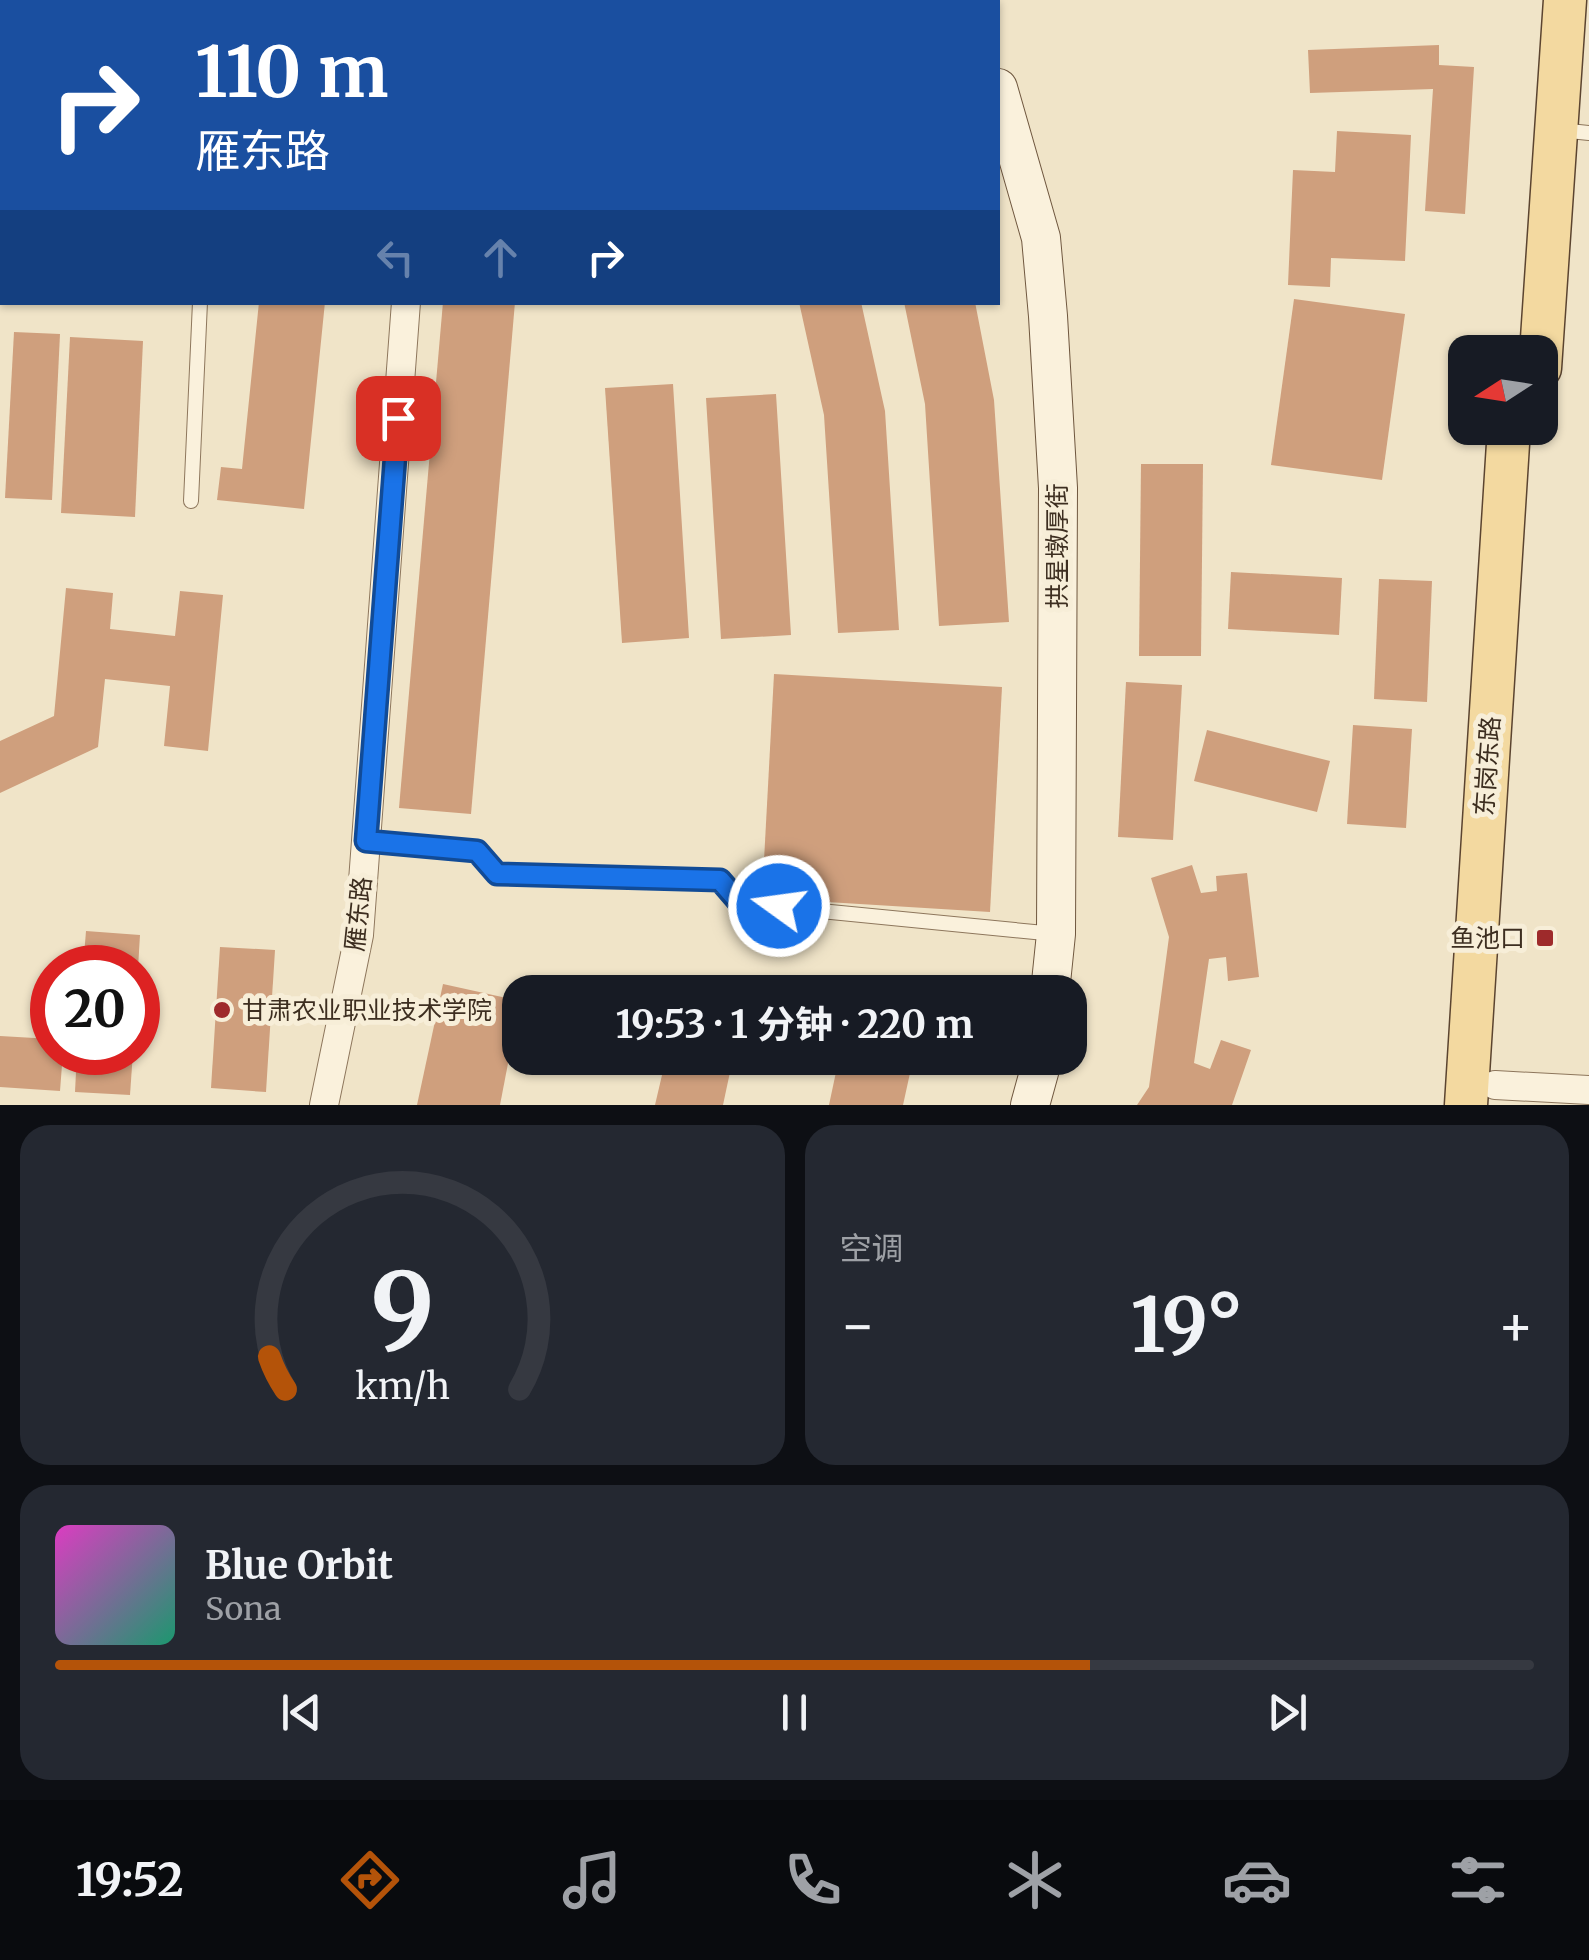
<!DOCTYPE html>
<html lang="zh">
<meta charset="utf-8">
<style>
body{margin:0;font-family:Merriweather,"Noto Sans SC",serif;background:#242831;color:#f1f3f6;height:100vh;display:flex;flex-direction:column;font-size:38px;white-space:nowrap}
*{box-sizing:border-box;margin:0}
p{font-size:32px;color:#9ea1a6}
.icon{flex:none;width:55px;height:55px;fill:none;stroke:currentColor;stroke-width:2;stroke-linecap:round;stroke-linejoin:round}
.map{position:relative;height:1105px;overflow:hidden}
.sheet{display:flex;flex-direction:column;gap:20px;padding:20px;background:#0d0f14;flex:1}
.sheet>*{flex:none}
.top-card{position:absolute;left:0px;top:0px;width:1000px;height:305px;box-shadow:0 2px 8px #0004;background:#1a4fa0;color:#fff;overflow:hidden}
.needle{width:65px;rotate:258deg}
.buttons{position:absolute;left:1448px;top:335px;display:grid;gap:20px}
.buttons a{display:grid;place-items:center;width:110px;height:110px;border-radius:20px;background:#171b24;box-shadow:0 2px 8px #0004;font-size:50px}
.speed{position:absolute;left:30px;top:945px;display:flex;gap:20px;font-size:50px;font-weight:700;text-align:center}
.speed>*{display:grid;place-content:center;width:130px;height:130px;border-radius:50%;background:#171b24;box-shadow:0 2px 8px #0004;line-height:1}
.speed .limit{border:15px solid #d22;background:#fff;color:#111}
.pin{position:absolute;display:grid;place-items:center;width:85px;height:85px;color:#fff;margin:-42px;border-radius:20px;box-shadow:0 5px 15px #0006}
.me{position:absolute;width:110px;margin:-55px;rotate:284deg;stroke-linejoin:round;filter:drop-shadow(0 0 8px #0008)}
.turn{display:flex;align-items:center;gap:35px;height:210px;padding:0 30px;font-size:45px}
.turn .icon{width:130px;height:130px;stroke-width:2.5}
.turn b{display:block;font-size:70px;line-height:85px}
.lanes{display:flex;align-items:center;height:95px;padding:0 30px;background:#0003;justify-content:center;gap:50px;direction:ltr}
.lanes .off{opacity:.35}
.big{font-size:75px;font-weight:700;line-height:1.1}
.sheet .tile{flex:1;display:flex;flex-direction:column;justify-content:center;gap:15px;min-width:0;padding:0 35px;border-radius:30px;background:#242831}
.sheet .dial{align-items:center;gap:0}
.dial svg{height:260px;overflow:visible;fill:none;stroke:#363941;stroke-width:7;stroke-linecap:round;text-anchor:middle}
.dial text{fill:#f1f3f6;stroke:none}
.song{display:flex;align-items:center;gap:30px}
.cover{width:120px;height:120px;border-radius:15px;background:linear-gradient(135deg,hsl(310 70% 55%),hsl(160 70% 35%))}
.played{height:10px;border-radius:5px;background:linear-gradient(90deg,#b45309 70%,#363941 70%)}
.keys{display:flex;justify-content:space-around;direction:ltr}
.heat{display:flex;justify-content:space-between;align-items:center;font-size:55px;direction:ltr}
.sheet .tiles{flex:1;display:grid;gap:20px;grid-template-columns:1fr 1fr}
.tile:last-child{grid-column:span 2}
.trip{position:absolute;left:502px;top:975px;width:585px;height:100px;border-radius:30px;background:#171b24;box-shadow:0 2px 8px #0004;font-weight:700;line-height:100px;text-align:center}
.tab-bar{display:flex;height:160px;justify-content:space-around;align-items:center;background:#090b0e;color:#9ea1a6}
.tab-bar .icon{width:70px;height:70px}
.tab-bar .on{color:#b45309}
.tab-bar b{font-size:45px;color:#f1f3f6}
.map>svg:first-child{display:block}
.building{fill:#cf9f7d}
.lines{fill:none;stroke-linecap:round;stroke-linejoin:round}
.lane-casing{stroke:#8d765c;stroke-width:16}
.street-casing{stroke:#8d765c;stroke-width:30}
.secondary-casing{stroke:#6f573f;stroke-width:40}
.primary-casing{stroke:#5b4430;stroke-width:45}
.lane{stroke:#faf1dc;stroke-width:14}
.street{stroke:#faf1dc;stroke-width:28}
.secondary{stroke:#faf1dc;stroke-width:38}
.primary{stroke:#f3d9a0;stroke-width:42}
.route-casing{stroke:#114b97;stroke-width:25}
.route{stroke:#1a73e8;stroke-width:18}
.poi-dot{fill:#9e2a2b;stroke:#f7eed8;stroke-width:4}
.labels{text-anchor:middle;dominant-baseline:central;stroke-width:10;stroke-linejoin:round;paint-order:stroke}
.street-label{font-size:25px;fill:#3d2e20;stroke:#f7eed8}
.poi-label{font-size:25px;fill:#3d2e20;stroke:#f7eed8;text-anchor:end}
</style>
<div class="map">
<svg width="1589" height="1105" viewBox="0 0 1589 1105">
<rect width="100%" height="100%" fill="#f0e4c8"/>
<g class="building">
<polygon points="1439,45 1439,65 1474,67 1465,214 1425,211 1433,89 1310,93 1308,50"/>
<polygon points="1337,131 1411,135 1405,261 1331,258 1330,287 1288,285 1293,170 1335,172"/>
<polygon points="1294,299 1405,314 1382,480 1271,465"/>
<polygon points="259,302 325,302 304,509 217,500 221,467 242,469"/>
<polygon points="443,302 515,302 471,814 399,808"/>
<polygon points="799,302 861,302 885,411 899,630 838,633 824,415"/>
<polygon points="904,302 975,302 994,400 1009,622 939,626 925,404"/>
<polygon points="14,332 60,334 52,500 5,498"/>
<polygon points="70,337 143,341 135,517 61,513"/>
<polygon points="673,384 689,638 622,643 605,388"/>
<polygon points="776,394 791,635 721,639 706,398"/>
<polygon points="1141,464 1203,464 1201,656 1139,656"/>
<polygon points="1231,572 1342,578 1339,635 1228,629"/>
<polygon points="1379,579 1432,581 1427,702 1374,699"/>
<polygon points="66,588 113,593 110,629 175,636 180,591 223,595 208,751 164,746 170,686 105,679 98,747 0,793 0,741 54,716"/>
<polygon points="774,674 1002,687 990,912 762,898"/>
<polygon points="1126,682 1182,685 1173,840 1118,837"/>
<polygon points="1353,725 1412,729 1406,828 1347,824"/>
<polygon points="1207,730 1330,761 1317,812 1194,781"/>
<polygon points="1192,865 1201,893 1217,891 1216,876 1247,873 1259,977 1228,981 1226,957 1209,959 1194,1063 1210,1069 1221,1040 1251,1050 1232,1105 1137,1105 1149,1087 1169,937 1151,878"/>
<polygon points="86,931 140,935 138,968 83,968"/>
<polygon points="220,947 275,950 266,1092 211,1088"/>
<polygon points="443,984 520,1001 500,1105 417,1105"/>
<polygon points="0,1036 52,1039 52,1052 63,1052 60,1091 0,1087"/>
<polygon points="77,1052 133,1052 130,1095 75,1092"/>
<polygon points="666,1058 733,1058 723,1105 655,1105"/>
<polygon points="839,1058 882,1058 912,1064 903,1105 829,1105"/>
</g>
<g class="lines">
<g class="lane-casing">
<g id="lane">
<polyline points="1560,130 1589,133"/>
<polyline points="191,501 200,302"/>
<polyline points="366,841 477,851 497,874 720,879 739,903 1055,934"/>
</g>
</g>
<g class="street-casing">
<g id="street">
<polyline points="429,2 429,0"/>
<polyline points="1495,1085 1589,1090"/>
<polyline points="324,1105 359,935 406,302"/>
</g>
</g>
<g class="secondary-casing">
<g id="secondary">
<polyline points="963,0 964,2"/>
<polyline points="998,88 1041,238 1048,316 1058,488 1056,934 1050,992"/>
<polyline points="1030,1105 1043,1058"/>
</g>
</g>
<g class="primary-casing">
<g id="primary">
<polyline points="1540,368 1565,0"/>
<polyline points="1466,1105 1509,428"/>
</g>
</g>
<use href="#lane" class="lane"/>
<use href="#street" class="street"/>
<use href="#secondary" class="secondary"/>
<use href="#primary" class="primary"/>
</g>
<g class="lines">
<g class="route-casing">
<polyline id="route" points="398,418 366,841 477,851 497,874 720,880 739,902 779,906"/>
</g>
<use href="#route" class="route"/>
</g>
<g class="poi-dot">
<rect x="1535" y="928" width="20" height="20" rx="5"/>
<circle cx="222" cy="1010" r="10"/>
</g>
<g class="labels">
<g class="street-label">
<text transform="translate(1057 546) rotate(-90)">拱星墩厚街</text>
<text transform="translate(1487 766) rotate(-86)">东岗东路</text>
<text transform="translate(358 914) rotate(-84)">雁东路</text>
</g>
<g class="poi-label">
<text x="1525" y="938">鱼池口</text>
<text x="242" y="1010" text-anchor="start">甘肃农业职业技术学院</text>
</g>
</g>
</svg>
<div class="buttons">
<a><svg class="needle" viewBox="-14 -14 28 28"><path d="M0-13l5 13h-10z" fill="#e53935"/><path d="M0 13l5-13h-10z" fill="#9ea1a6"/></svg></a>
</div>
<div class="speed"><div class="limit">20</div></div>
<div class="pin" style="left:398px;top:418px;background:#d93025"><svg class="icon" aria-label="arrive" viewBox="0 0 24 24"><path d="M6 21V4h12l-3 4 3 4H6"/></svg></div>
<svg class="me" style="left:779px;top:906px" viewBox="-20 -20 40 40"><circle r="17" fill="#1a73e8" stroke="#fff" stroke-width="3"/><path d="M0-11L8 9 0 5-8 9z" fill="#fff"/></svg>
<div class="trip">19:53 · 1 分钟 · 220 m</div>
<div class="top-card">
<div class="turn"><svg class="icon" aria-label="right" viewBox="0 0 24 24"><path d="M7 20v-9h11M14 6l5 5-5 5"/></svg><div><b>110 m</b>雁东路</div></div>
<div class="lanes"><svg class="icon off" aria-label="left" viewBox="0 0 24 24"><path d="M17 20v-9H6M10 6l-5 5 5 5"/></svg><svg class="icon off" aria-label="ahead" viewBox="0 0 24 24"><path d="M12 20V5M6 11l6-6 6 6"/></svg><svg class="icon" aria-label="right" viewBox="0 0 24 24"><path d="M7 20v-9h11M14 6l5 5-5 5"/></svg></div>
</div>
</div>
<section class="sheet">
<div class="tiles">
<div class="tile dial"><svg viewBox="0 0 100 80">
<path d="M14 69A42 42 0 1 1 86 69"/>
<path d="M14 69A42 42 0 0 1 9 59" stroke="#b45309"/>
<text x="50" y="56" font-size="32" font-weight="700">9</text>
<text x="50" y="72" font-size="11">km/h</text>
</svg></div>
<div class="tile"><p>空调</p>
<div class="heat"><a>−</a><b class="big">19°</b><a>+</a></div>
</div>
<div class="tile">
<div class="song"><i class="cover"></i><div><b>Blue Orbit</b><p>Sona</p></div></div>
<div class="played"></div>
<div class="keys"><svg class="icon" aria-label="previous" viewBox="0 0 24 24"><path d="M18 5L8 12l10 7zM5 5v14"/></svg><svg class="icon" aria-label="pause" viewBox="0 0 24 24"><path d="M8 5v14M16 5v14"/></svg><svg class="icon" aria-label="next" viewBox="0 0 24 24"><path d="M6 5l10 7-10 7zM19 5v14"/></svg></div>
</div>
</div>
</section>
<nav class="tab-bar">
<b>19:52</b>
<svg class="icon on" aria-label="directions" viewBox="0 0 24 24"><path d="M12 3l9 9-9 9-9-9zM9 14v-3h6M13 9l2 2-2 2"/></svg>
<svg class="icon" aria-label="music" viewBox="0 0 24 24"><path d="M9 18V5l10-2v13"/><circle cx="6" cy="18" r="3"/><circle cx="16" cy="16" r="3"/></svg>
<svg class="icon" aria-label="phone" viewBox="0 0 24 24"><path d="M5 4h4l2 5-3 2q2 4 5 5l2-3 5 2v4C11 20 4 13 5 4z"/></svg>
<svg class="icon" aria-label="climate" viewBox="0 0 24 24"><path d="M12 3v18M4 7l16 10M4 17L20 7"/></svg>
<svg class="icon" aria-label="car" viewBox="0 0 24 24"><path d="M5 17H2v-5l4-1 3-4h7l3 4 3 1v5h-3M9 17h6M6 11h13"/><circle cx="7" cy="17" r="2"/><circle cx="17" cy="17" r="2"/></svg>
<svg class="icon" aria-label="filters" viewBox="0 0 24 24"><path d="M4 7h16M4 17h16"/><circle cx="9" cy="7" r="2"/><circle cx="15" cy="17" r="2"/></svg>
</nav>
